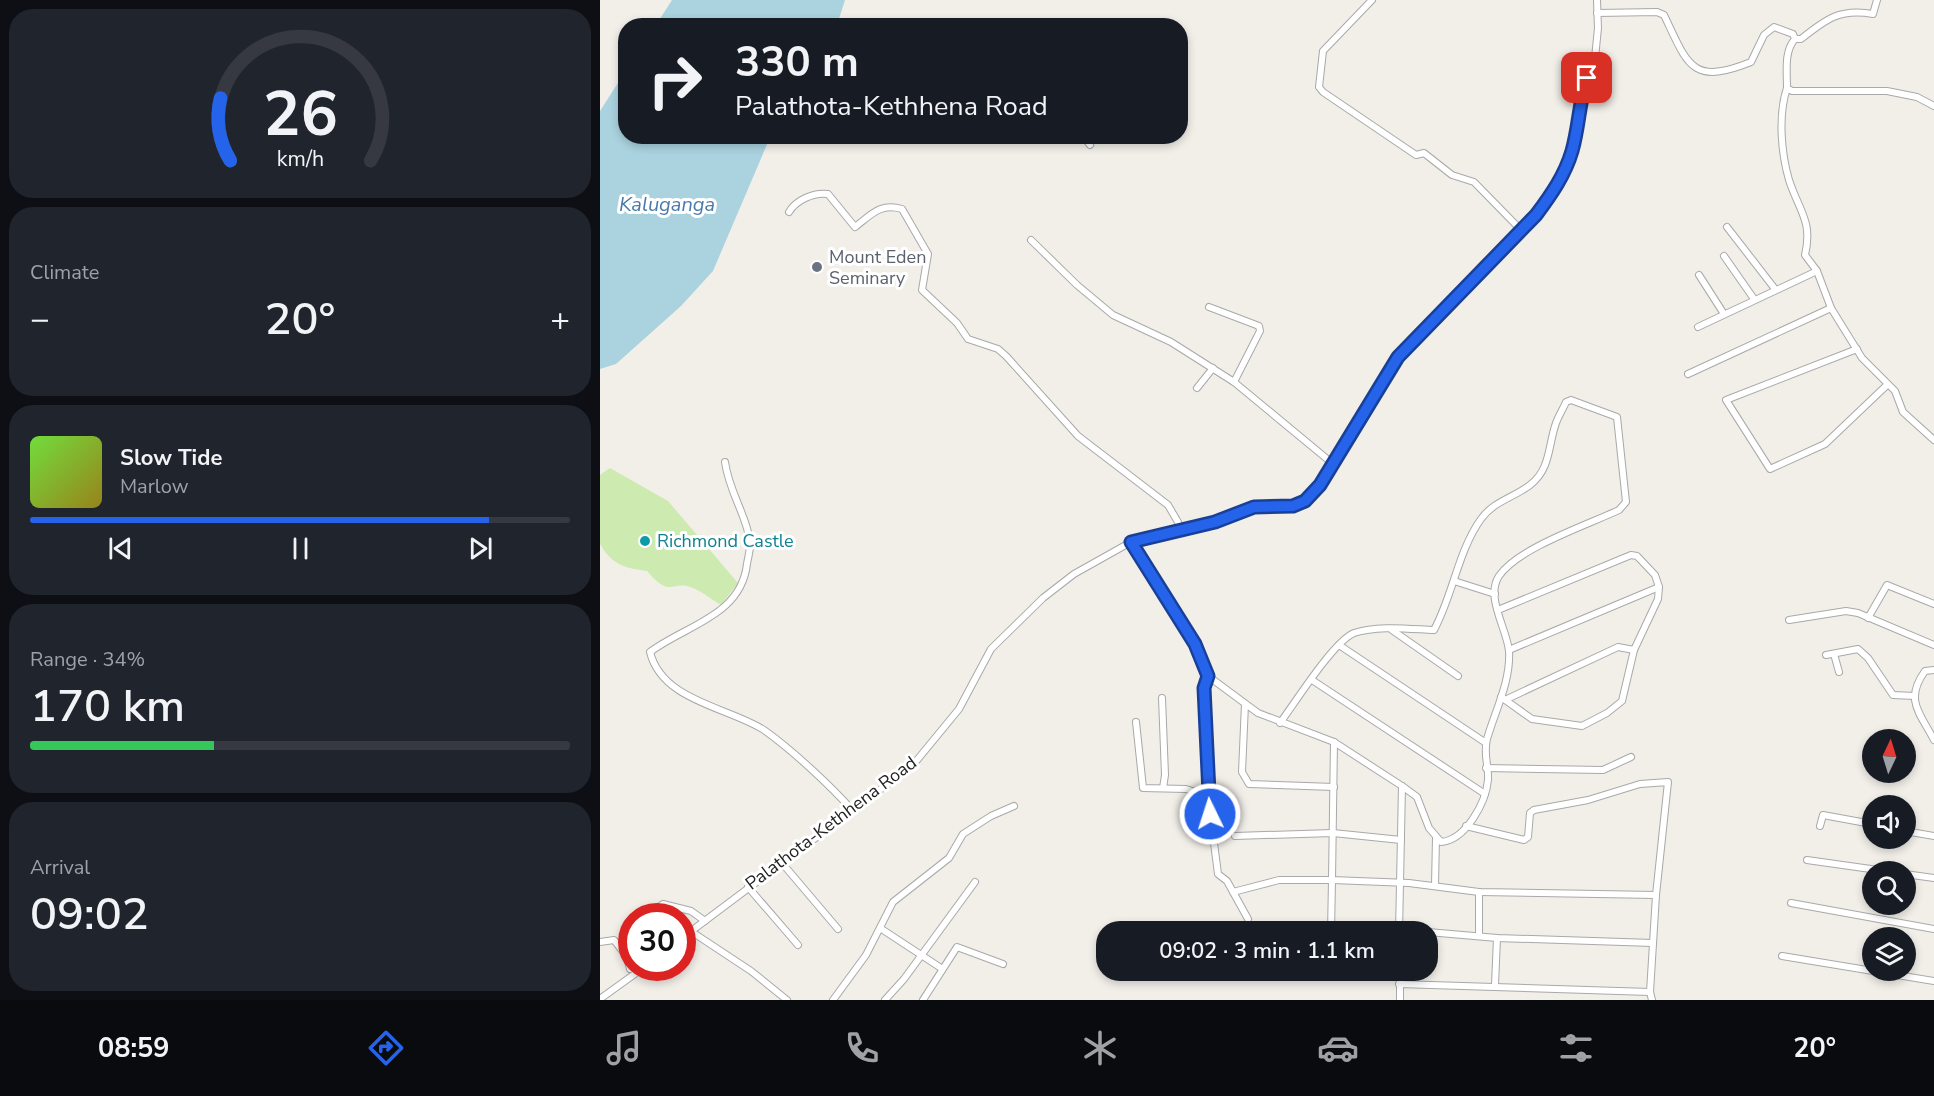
<!DOCTYPE html>
<meta charset="utf-8">
<style>
body{margin:0;font-family:"Nunito Sans",sans-serif;background:#20242c;color:#f1f3f6;height:100vh;display:flex;flex-direction:column;font-size:22px;white-space:nowrap}
*{box-sizing:border-box;margin:0}
p{font-size:20px;color:#9ea1a6}
.icon{flex:none;width:33px;height:33px;fill:none;stroke:currentColor;stroke-width:2;stroke-linecap:round;stroke-linejoin:round}
.map{position:relative;flex:1;overflow:hidden}
.drawer{display:flex;flex-direction:column;gap:9px;padding:9px;background:#0d0f14;width:600px}
.drawer>*{flex:none}
.guide{position:absolute;left:18px;top:18px;width:570px;height:126px;border-radius:24px;box-shadow:0 3px 9px #0003;background:#171b24;color:#f1f3f6;overflow:hidden}
.needle{width:39px;rotate:4deg}
.fabs{position:absolute;left:1262px;top:729px;display:grid;gap:12px}
.fabs a{display:grid;place-items:center;width:54px;height:54px;border-radius:50%;background:#171b24;box-shadow:0 3px 9px #0003;font-size:30px}
.speed{position:absolute;left:18px;top:903px;display:flex;gap:12px;font-size:30px;font-weight:700;text-align:center}
.speed>*{display:grid;place-content:center;width:78px;height:78px;border-radius:50%;background:#171b24;box-shadow:0 3px 9px #0003;line-height:1}
.speed .limit{border:9px solid #d22;background:#fff;color:#111}
.pin{position:absolute;display:grid;place-items:center;width:51px;height:51px;color:#fff;margin:-26px;border-radius:12px;box-shadow:0 3px 9px #0006}
.me{position:absolute;width:66px;margin:-33px;rotate:356deg;stroke-linejoin:round;filter:drop-shadow(0 0 4px #0008)}
.turn{display:flex;align-items:center;gap:21px;height:126px;padding:0 18px;font-size:27px}
.turn .icon{width:78px;height:78px;stroke-width:2.5}
.turn b{display:block;font-size:42px;line-height:51px}
.big{font-size:45px;font-weight:600;line-height:1.1}
.drawer .tile{flex:1;display:flex;flex-direction:column;justify-content:center;gap:9px;min-width:0;padding:0 21px;border-radius:24px;background:#20242c}
.drawer .dial{align-items:center;gap:0}
.dial svg{height:156px;overflow:visible;fill:none;stroke:#363941;stroke-width:7;stroke-linecap:round;text-anchor:middle}
.dial text{fill:#f1f3f6;stroke:none}
.song{display:flex;align-items:center;gap:18px}
.cover{width:72px;height:72px;border-radius:9px;background:linear-gradient(135deg,hsl(100 70% 55%),hsl(50 70% 35%))}
.played{height:6px;border-radius:3px;background:linear-gradient(90deg,#2563eb 85%,#363941 85%)}
.keys{display:flex;justify-content:space-around;direction:ltr}
.heat{display:flex;justify-content:space-between;align-items:center;font-size:33px;direction:ltr}
.charge{height:9px;border-radius:4px;background:linear-gradient(90deg,#34c759 34%,#363941 0)}
.trip{position:absolute;left:496px;top:921px;width:342px;height:60px;border-radius:24px;background:#171b24;box-shadow:0 3px 9px #0003;font-weight:600;line-height:60px;text-align:center}
.dock{display:flex;height:96px;justify-content:space-around;align-items:center;background:#090b0e;color:#9ea1a6}
.dock .icon{width:42px;height:42px}
.dock .current{color:#2563eb}
.dock b{font-size:27px;color:#f1f3f6}
main{display:flex;flex:1;min-height:0}
.map>svg:first-child{display:block}
.grass{fill:#cdebb0}
.water{fill:#aad3df}
.lines{fill:none;stroke-linecap:round;stroke-linejoin:round}
.minor-casing{stroke:#a9a9a9;stroke-width:8}
.minor{stroke:#fff;stroke-width:6}
.route-casing{stroke:#184099;stroke-width:15}
.route{stroke:#2563eb;stroke-width:10}
.worship-dot{fill:#6b7280;stroke:#fff;stroke-width:2}
.culture-dot{fill:#0f9aa8;stroke:#fff;stroke-width:2}
.labels{text-anchor:middle;dominant-baseline:central;stroke-width:6;stroke-linejoin:round;paint-order:stroke}
.worship-label{font-size:18px;fill:#5b616d;stroke:#fff;text-anchor:start}
.culture-label{font-size:18px;fill:#0d838f;stroke:#fff;text-anchor:start}
.street-label{font-size:18px;fill:#222;stroke:#fff}
.water-label{font-size:20px;font-style:italic;fill:#4a7aab;stroke:#fff}
</style>
<main>
<section class="drawer">
<div class="tile dial"><svg viewBox="0 0 100 80">
<path d="M14 69A42 42 0 1 1 86 69"/>
<path d="M14 69A42 42 0 0 1 9 37" stroke="#2563eb"/>
<text x="50" y="56" font-size="32" font-weight="700">26</text>
<text x="50" y="72" font-size="11">km/h</text>
</svg></div>
<div class="tile"><p>Climate</p>
<div class="heat"><a>−</a><b class="big">20°</b><a>+</a></div>
</div>
<div class="tile">
<div class="song"><i class="cover"></i><div><b>Slow Tide</b><p>Marlow</p></div></div>
<div class="played"></div>
<div class="keys"><svg class="icon" aria-label="previous" viewBox="0 0 24 24"><path d="M18 5L8 12l10 7zM5 5v14"/></svg><svg class="icon" aria-label="pause" viewBox="0 0 24 24"><path d="M8 5v14M16 5v14"/></svg><svg class="icon" aria-label="next" viewBox="0 0 24 24"><path d="M6 5l10 7-10 7zM19 5v14"/></svg></div>
</div>
<div class="tile"><p>Range · 34%</p><b class="big">170 km</b><div class="charge"></div></div>
<div class="tile"><p>Arrival</p><b class="big">09:02</b></div>
</section>
<div class="map">
<svg width="1334" height="1000" viewBox="0 0 1334 1000">
<rect width="100%" height="100%" fill="#f2efe9"/>
<path class="grass" d="M 10,468 L 68,501 L 138,583 L 121,605 C 112,600 103,592 93,588 C 71,579 72,600 47,571 C 25,568 12,565 0,544 L 0,475 Z"/>
<g class="water">
<polygon points="72,0 245,0 237,25 56,25"/>
<polygon points="25,72 26,136 186,137 168,142 113,271 81,306 16,364 0,369 0,111"/>
</g>
<g class="lines">
<g class="minor-casing">
<g id="minor">
<polyline points="772,0 723,51 719,87 723,92 816,155 824,153 852,175 874,182 921,230"/>
<path d="M 997,13 L 1057,12 L 1064,15 C 1088,65 1091,86 1151,62 L 1164,35 L 1174,27 L 1193,34 L 1195,39 C 1184,51 1187,71 1187,88 L 1192,91 L 1287,91 L 1317,97 L 1334,106"/>
<path d="M 1195,39 L 1201,39 C 1226,19 1240,8 1273,14 L 1277,0"/>
<path d="M 1187,88 C 1178,115 1181,152 1189,180 C 1199,211 1213,221 1205,255 L 1217,271 L 1231,308 L 1262,358 L 1295,391 L 1303,412 L 1334,440"/>
<polyline points="483,136 490,145"/>
<path d="M 189,212 C 196,200 214,192 228,194 L 255,227 C 272,214 280,203 302,209 L 328,254 L 322,290 L 357,323 L 368,339 L 398,349 L 406,356 L 478,436 L 568,505 L 582,529"/>
<polyline points="1127,227 1175,289"/>
<polyline points="431,240 477,285 513,315 571,342 634,382 732,463"/>
<polyline points="1124,256 1154,299"/>
<polyline points="1099,275 1124,314"/>
<polyline points="609,307 659,326 660,331 634,382"/>
<polyline points="1098,327 1217,271"/>
<polyline points="1257,349 1126,400 1170,469 1225,444 1287,385"/>
<polyline points="1088,374 1231,308"/>
<polyline points="597,388 613,368"/>
<path d="M 125,462 C 129,492 146,514 150,541 C 151,548 148,557 147,564 C 141,616 86,625 50,652 C 62,701 128,707 164,730 C 191,749 231,786 253,811"/>
<path d="M 531,542 L 595,644 L 608,676 L 658,713 L 734,742 L 802,786 L 817,797 L 829,828 L 841,842 C 866,840 886,802 888,780 C 889,766 883,754 887,739 C 895,711 911,681 909,651 C 907,629 885,597 899,576 C 918,548 987,525 1019,510 L 1026,502 L 1017,417 L 971,400 L 966,402 C 963,409 959,415 956,423 C 948,445 951,469 930,485 C 913,498 894,501 881,519 C 858,551 853,595 834,630 C 810,629 778,625 754,633 C 733,642 695,703 680,723"/>
<polyline points="854,581 895,594"/>
<polyline points="898,610 1031,555 1037,556 1055,575 1059,587 1058,599 1034,650 1022,701 1007,713 982,726 932,719 901,697"/>
<polyline points="1268,618 1287,585 1334,604"/>
<polyline points="1189,620 1246,611 1258,613 1334,645"/>
<polyline points="792,630 858,676"/>
<polyline points="739,645 886,743"/>
<polyline points="909,650 1059,587"/>
<polyline points="1234,654 1239,672"/>
<polyline points="1226,655 1258,649 1268,658 1293,695 1315,696"/>
<path d="M 1334,670 L 1325,671 C 1304,700 1320,713 1334,740"/>
<polyline points="608,676 604,688 608,796 618,874 627,881 648,919"/>
<polyline points="712,680 885,794"/>
<polyline points="562,698 565,775 563,788"/>
<polyline points="907,699 1018,647 1034,650"/>
<polyline points="645,704 642,772 649,784 734,787"/>
<polyline points="536,722 543,788 586,789 608,796"/>
<polyline points="734,742 732,880 809,883 879,892 1056,895"/>
<polyline points="886,768 1003,770 1031,757"/>
<polyline points="866,826 924,840 928,837 930,813 934,810 988,800 1040,784 1068,782 1056,895 1050,992 1052,1000"/>
<polyline points="1220,826 1223,815 1272,824"/>
<polyline points="1305,831 1334,836"/>
<polyline points="635,836 733,833 801,840"/>
<polyline points="1207,860 1292,872"/>
<polyline points="182,863 238,929"/>
<polyline points="1305,874 1334,878"/>
<polyline points="835,885 836,838"/>
<polyline points="148,887 198,945"/>
<polyline points="633,892 679,880 732,880 731,932"/>
<polyline points="1191,903 1334,929"/>
<polyline points="52,916 56,909 63,904 91,911 105,921"/>
<polyline points="280,928 341,968"/>
<polyline points="732,929 820,932"/>
<polyline points="92,932 151,971 187,1000"/>
<polyline points="799,932 802,786"/>
<polyline points="828,932 897,938 1053,943"/>
<polyline points="879,935 879,892"/>
<polyline points="82,938 313,765 359,709 391,649 443,598 474,574 531,542 615,522 654,507 693,506 704,501 720,485 798,357 936,215 956,187 973,148 980,99 995,58 998,28 997,0"/>
<polyline points="0,942 14,940 27,957 30,969"/>
<polyline points="1182,956 1334,981"/>
<polyline points="800,970 800,1000"/>
<polyline points="799,984 1050,992"/>
<polyline points="895,985 897,938"/>
<polyline points="0,999 43,968"/>
<polyline points="233,1000 266,955 293,902 349,858 363,834 391,816 414,806"/>
<polyline points="285,1000 304,979 375,882"/>
<polyline points="323,1000 357,947 403,964"/>
</g>
</g>
<use href="#minor" class="minor"/>
</g>
<g class="lines">
<g class="route-casing">
<path id="route" d="M 610,814 L 604,688 L 608,676 L 595,644 L 531,542 L 615,522 L 654,507 L 693,506 L 705,501 L 720,485 L 798,357 L 936,215 C 951,195 965,175 972,151 C 979,127 979,102 987,78"/>
</g>
<use href="#route" class="route"/>
</g>
<circle class="worship-dot" cx="217" cy="267" r="6"/>
<circle class="culture-dot" cx="45" cy="541" r="6"/>
<g class="labels">
<g class="worship-label">
<text x="229" y="257">Mount Eden<tspan x="229" dy="21">Seminary</tspan></text>
</g>
<g class="culture-label">
<text x="57" y="541">Richmond Castle</text>
</g>
<g class="street-label">
<text transform="translate(231 823) rotate(-37)">Palathota-Kethhena Road</text>
</g>
<g class="water-label">
<text x="67" y="204">Kaluganga</text>
</g>
</g>
</svg>
<div class="fabs">
<a><svg class="needle" viewBox="-14 -14 28 28"><path d="M0-13l5 13h-10z" fill="#e53935"/><path d="M0 13l5-13h-10z" fill="#9ea1a6"/></svg></a>
<a><svg class="icon" aria-label="sound" viewBox="0 0 24 24"><path d="M4 9h4l5-4v14l-5-4H4zM17 9q2 3 0 6"/></svg></a>
<a><svg class="icon" aria-label="search" viewBox="0 0 24 24"><circle cx="10" cy="10" r="6"/><path d="M15 15l6 6"/></svg></a>
<a><svg class="icon" aria-label="layers" viewBox="0 0 24 24"><path d="M12 4l9 5-9 5-9-5zM3 14l9 5 9-5"/></svg></a>
</div>
<div class="speed"><div class="limit">30</div></div>
<div class="pin" style="left:987px;top:78px;background:#d93025"><svg class="icon" aria-label="arrive" viewBox="0 0 24 24"><path d="M6 21V4h12l-3 4 3 4H6"/></svg></div>
<svg class="me" style="left:610px;top:814px" viewBox="-20 -20 40 40"><circle r="17" fill="#2563eb" stroke="#fff" stroke-width="3"/><path d="M0-11L8 9 0 5-8 9z" fill="#fff"/></svg>
<div class="trip">09:02 · 3 min · 1.1 km</div>
<div class="guide">
<div class="turn"><svg class="icon" aria-label="right" viewBox="0 0 24 24"><path d="M7 20v-9h11M14 6l5 5-5 5"/></svg><div><b>330 m</b>Palathota-Kethhena Road</div></div>
</div>
</div>
</main>
<nav class="dock">
<b>08:59</b>
<svg class="icon current" aria-label="directions" viewBox="0 0 24 24"><path d="M12 3l9 9-9 9-9-9zM9 14v-3h6M13 9l2 2-2 2"/></svg>
<svg class="icon" aria-label="music" viewBox="0 0 24 24"><path d="M9 18V5l10-2v13"/><circle cx="6" cy="18" r="3"/><circle cx="16" cy="16" r="3"/></svg>
<svg class="icon" aria-label="phone" viewBox="0 0 24 24"><path d="M5 4h4l2 5-3 2q2 4 5 5l2-3 5 2v4C11 20 4 13 5 4z"/></svg>
<svg class="icon" aria-label="climate" viewBox="0 0 24 24"><path d="M12 3v18M4 7l16 10M4 17L20 7"/></svg>
<svg class="icon" aria-label="car" viewBox="0 0 24 24"><path d="M5 17H2v-5l4-1 3-4h7l3 4 3 1v5h-3M9 17h6M6 11h13"/><circle cx="7" cy="17" r="2"/><circle cx="17" cy="17" r="2"/></svg>
<svg class="icon" aria-label="filters" viewBox="0 0 24 24"><path d="M4 7h16M4 17h16"/><circle cx="9" cy="7" r="2"/><circle cx="15" cy="17" r="2"/></svg>
<b>20°</b>
</nav>
